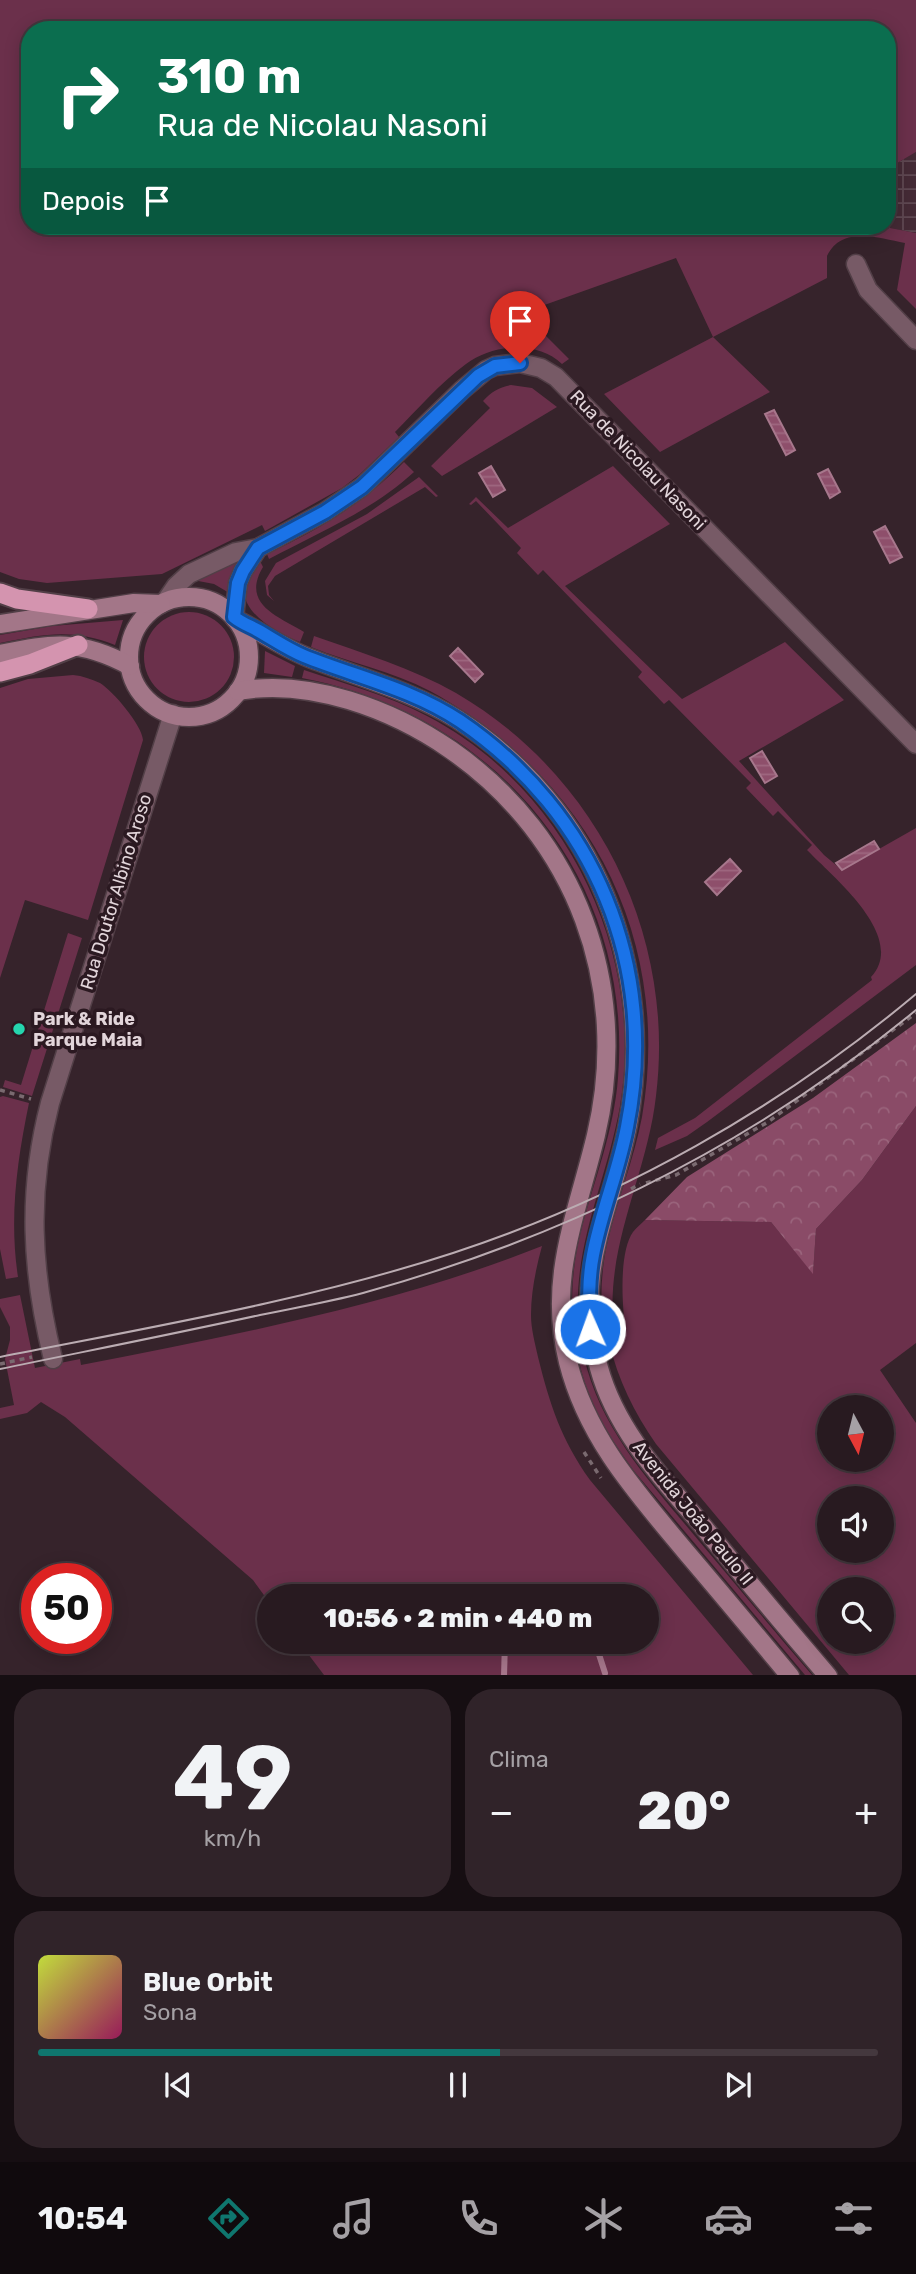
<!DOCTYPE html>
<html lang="pt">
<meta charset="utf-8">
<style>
body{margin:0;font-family:Rubik,sans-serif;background:#302329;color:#f1f3f6;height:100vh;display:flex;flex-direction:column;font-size:26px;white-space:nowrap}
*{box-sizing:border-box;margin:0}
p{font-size:23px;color:#a5a1a5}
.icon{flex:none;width:38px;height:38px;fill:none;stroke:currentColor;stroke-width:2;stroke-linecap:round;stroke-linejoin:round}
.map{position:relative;height:1675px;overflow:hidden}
.side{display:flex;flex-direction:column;gap:14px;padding:14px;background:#160e12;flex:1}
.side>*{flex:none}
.guide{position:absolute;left:21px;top:21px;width:875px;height:214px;border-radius:28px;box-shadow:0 4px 18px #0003,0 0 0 2px #44383e;background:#0b6e4f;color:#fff;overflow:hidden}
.needle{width:46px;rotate:173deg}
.fabs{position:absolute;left:817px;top:1395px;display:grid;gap:14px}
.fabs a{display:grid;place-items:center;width:77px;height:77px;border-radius:50%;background:#281a20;box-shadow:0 4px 18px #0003,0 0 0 2px #44383e;font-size:35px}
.speed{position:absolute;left:21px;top:1563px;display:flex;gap:14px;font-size:35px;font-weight:700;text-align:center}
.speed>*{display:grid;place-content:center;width:91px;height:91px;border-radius:50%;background:#281a20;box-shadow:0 4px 18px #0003,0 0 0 2px #44383e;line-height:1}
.speed .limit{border:10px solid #d22;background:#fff;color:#111}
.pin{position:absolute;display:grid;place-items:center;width:60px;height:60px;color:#fff;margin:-72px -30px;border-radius:50% 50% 50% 0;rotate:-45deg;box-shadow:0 0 7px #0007}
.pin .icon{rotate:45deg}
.me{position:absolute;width:77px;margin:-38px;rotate:358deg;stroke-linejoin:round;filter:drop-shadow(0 0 5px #0008)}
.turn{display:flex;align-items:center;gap:24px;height:147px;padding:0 21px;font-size:32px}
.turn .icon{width:91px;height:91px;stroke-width:2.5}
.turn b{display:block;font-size:49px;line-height:60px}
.then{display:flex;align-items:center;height:66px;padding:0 21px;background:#0003;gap:14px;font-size:26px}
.big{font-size:52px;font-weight:800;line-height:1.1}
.side .widget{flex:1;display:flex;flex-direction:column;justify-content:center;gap:10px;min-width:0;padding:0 24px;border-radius:28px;background:#302329}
.side .dial{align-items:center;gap:0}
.dial b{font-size:91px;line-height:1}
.song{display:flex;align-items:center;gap:21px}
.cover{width:84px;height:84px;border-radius:10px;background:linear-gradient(135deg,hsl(70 70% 55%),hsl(330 70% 35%))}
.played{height:7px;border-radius:4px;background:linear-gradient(90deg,#0f766e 55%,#44383e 55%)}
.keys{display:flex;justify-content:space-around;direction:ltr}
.heat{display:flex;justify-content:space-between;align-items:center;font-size:38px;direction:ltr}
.side .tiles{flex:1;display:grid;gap:14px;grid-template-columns:1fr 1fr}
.widget:last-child{grid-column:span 2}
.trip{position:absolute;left:257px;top:1584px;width:402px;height:70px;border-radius:35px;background:#281a20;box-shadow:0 4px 18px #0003,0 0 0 2px #44383e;font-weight:800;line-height:70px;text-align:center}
.menu{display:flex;height:112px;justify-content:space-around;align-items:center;background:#100a0d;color:#a5a1a5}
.menu .icon{width:49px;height:49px}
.menu .active{color:#0f766e}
.menu b{font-size:32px;color:#f1f3f6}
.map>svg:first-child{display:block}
.industrial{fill:url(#industrial-grid)}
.grass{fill:#6b304b;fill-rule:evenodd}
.forest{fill:url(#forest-crowns)}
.water{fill:url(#water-rules);stroke:#a7778c;stroke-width:2}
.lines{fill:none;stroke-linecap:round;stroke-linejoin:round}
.stream{stroke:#a7778c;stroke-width:6}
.minor-casing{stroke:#523f47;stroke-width:21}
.secondary-casing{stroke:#523f47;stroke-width:21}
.trunk-casing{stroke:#523f47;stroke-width:23}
.path{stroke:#7a6a70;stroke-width:3.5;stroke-dasharray:5 5;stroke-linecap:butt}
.minor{stroke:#775a66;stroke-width:18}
.secondary{stroke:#a37688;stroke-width:18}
.trunk{stroke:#d494af;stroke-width:19}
.tram{stroke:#bbacb2;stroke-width:2}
.route-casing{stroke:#114b97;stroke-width:18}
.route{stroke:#1a73e8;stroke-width:12}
.poi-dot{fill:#25d5ae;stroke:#2b1921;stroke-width:2.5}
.labels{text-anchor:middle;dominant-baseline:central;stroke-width:7;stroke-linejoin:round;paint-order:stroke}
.street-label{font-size:18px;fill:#e2d5da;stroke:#2b1921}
.poi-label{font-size:18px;font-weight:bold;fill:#e2d5da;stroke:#2b1921;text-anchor:start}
</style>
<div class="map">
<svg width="916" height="1676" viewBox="0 0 916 1676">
<defs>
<pattern id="industrial-grid" width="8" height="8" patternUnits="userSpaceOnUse" patternTransform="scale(1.75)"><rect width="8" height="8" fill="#442a35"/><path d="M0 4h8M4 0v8" fill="none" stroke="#5f4852"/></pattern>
<pattern id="forest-crowns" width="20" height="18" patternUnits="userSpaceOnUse" patternTransform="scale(1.75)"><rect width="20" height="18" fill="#8a4b67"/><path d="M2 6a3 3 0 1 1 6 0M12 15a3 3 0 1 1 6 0" fill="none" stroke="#9a647c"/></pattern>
<pattern id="water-rules" width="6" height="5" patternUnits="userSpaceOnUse" patternTransform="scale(1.75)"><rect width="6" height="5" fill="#8e4f6b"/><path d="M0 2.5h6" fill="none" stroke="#9e6780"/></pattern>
</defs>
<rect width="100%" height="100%" fill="#36232b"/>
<polygon class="industrial" points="916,152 916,233 880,226 887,226 887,169"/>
<g class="grass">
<path d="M 0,0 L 916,0 L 916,152 L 887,169 L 887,30 L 30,30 L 30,226 L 880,226 L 916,233 L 916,309 L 897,290 L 905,243 C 878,238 842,225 827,256 L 827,278 L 713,337 L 770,392 L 660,452 L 604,394 L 713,337 L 676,258 L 536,308 L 526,316 L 569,359 L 562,364 C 537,340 493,344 466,364 C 440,383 418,409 395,432 L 399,437 L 359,475 L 342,488 L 265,531 L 262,525 L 162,574 L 47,583 L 19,579 L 0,572 Z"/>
<path d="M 511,385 L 532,388 L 557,407 L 442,476 L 431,466 L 490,408 L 483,401 C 491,392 499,387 511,385 Z"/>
<path d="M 404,462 L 414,472 C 373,510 318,533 269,559 L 267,554 C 320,529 362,504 404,462 Z"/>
<path d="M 613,466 L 670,524 L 565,586 L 682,699 L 785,642 L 844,700 L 739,761 L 824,855 L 842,870 L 916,828 L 916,965 L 707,1122 L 687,1136 L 655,1150 L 658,1138 L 695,1118 L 872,980 L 871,977 C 908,937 833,877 807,850 L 812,845 L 778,811 L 773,816 L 746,788 L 751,783 L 669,700 L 664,704 L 638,677 L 642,672 L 543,570 L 538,575 L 517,553 L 521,548 L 476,501 L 471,505 L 469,504 L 476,497 L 508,528 Z"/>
<polygon points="419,477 438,496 436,497 425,487 275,576 268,586 269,595 274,601 267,595 265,581 276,563 367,514"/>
<polygon points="245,555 231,594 214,584 193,580"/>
<path d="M 259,559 L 263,567 C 241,604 277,616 304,632 L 300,642 C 276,632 233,610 247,578 C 250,571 255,565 259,559 Z"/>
<circle cx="189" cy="657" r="45"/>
<path d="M 123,620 L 115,645 C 73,628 43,634 0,643 L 0,635 L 52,626 Z"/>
<path d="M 314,636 C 362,653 412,668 456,693 C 597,775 676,935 656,1096 C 647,1176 604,1247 614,1329 L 604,1340 C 600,1306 600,1273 608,1240 C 618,1198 634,1159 642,1117 C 673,938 588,777 430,691 C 392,671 350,663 311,647 Z"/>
<polygon points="265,651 295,666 292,677 264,673"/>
<path d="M 304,670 C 346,684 389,696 427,716 C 566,788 646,953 620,1106 C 604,1195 562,1264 584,1357 C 601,1431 652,1484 699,1541 C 737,1586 774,1631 812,1675 L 805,1675 L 634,1471 C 620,1451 605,1431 595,1408 C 569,1353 566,1286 582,1227 C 595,1178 614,1130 618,1078 C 634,878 496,714 302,678 Z"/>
<path d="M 73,675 C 83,676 91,679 100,683 C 113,691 142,725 143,740 L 88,920 L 25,900 L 0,978 L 0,688 L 28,679 Z"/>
<polygon points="68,933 82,938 32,1096 3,1087 5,1080 21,1085"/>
<path d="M 3,1096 L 29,1103 C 17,1161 9,1218 18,1277 L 6,1279 L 0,1249 L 0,1097 Z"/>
<path d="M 916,1106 L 916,1343 L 880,1370 L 916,1423 L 916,1675 L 849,1675 L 656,1444 C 634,1412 618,1380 609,1342 L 625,1326 C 622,1303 619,1252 633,1232 C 636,1228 641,1224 645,1220 L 771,1222 L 813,1273 L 816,1229 L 862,1180 ZM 830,1407 L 882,1407 L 882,1460 L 830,1460 ZM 830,1498 L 882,1498 L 882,1550 L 830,1550 ZM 830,1589 L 882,1589 L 882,1642 L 830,1642 Z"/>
<path d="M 542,1246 C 536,1268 531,1292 531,1315 C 531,1329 535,1343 538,1357 C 550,1405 561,1439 590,1480 L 753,1675 L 324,1675 L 299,1642 L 648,1642 L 648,1596 L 270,1596 L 269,1602 L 253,1580 L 65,1417 L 41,1402 L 27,1413 L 0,1419 L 0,1408 L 14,1405 L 5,1359 L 10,1340 L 10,1327 L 0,1307 L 0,1299 L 20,1295 L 35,1368 L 80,1359 L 81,1365 C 238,1334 394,1305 542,1246 Z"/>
</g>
<polygon class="forest" points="916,1023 916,1106 862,1180 816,1229 813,1274 771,1222 645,1220 687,1177 813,1098"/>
<g class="water">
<polygon points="774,410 795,450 786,455 765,414"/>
<polygon points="491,466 505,490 493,497 479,473"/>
<polygon points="828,469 840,492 830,498 818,474"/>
<polygon points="885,526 902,557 890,563 874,532"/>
<polygon points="458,648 483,674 475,682 450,656"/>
<polygon points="762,751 777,776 765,783 750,758"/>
<polygon points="874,841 879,849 842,870 836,863"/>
<polygon points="730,859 741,871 717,895 705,882"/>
</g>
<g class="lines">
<g class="stream">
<polyline points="595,1642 605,1673"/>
<polyline points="504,1676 505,1642"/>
</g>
<g class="minor-casing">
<g id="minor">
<polyline points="856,264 868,290 916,340"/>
<polyline points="165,602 176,586 189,574 236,552 258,548 325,512 362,487 462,390 486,370 495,366 520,363 541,368 556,377 916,744"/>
<polyline points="234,617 238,583 243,571 258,548"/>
<path d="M 53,1359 C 31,1270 27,1191 50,1103 L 173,714"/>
</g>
</g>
<g class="secondary-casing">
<g id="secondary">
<circle cx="189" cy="657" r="60"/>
<path d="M 235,619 C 260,631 282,647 307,657 C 357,677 410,690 457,719 C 594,806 657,966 628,1124 C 611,1214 571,1271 599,1368 C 616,1430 661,1477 702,1525 C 743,1576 785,1626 828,1676"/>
<polyline points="0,624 134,603 161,604"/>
<path d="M 0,654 C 53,643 80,639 130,666"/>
<path d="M 238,691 C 309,678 392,709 451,750 C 577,838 631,986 596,1135 C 577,1215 547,1278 568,1362 C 587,1438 637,1493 686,1552 C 721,1593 755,1634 790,1676"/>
</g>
</g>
<g class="trunk-casing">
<g id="trunk">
<polyline points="0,593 17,599 88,609"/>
<polyline points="0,672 30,664 78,645"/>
</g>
</g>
<g class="path">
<polyline points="0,1090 31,1099"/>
<polyline points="646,1183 676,1175 768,1122 916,1013"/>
<polyline points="631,1189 640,1184"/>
<polyline points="0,1364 32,1357"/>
<polyline points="584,1452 601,1478"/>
</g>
<use href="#minor" class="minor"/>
<use href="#secondary" class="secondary"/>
<use href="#trunk" class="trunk"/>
<g class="tram">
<path d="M 0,1357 C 151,1327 306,1301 453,1253 C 621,1198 780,1108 916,994"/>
<path d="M 0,1369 C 87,1351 173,1334 260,1315 C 294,1308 329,1302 363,1293 C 565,1237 754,1144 916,1010"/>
</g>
</g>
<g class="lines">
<g class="route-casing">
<path id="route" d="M 520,363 L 495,366 L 478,376 L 362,487 L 325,512 L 258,548 L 243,571 L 238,583 L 234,617 C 241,623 250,626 257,630 C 273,639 287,649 304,656 C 356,677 412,689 460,721 C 595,813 659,967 627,1127 C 619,1170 601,1212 593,1255 C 588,1280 589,1304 590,1329"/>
</g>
<use href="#route" class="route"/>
</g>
<circle class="poi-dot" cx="19" cy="1029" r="7"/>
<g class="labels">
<g class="street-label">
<text transform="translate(638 460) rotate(46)">Rua de Nicolau Nasoni</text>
<text transform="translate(116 892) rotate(-73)">Rua Doutor Albino Aroso</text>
<text transform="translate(693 1513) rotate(51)">Avenida João Paulo II</text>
</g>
<g class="poi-label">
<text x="33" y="1019">Park &amp; Ride<tspan x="33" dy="21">Parque Maia</tspan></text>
</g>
</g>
</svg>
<div class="fabs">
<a><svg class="needle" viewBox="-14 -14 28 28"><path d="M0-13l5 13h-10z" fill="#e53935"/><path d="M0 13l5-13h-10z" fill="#a5a1a5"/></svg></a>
<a><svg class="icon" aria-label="sound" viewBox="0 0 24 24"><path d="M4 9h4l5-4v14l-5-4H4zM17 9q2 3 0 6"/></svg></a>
<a><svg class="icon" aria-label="search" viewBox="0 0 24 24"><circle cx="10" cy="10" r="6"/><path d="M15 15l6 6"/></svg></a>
</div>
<div class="speed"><div class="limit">50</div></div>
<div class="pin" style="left:520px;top:363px;background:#d93025"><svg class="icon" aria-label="arrive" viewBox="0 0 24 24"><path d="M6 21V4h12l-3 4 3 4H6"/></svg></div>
<svg class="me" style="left:590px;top:1329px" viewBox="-20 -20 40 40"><circle r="17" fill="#1a73e8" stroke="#fff" stroke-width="3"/><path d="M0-11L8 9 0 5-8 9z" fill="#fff"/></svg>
<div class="trip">10:56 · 2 min · 440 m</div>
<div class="guide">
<div class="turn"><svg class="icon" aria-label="right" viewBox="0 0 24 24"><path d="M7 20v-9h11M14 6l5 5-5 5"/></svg><div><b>310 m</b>Rua de Nicolau Nasoni</div></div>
<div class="then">Depois<svg class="icon" aria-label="arrive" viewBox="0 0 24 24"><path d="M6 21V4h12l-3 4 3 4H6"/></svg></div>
</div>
</div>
<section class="side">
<div class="tiles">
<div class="widget dial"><b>49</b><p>km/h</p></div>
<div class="widget"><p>Clima</p>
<div class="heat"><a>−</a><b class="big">20°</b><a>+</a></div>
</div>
<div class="widget">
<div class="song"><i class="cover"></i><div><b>Blue Orbit</b><p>Sona</p></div></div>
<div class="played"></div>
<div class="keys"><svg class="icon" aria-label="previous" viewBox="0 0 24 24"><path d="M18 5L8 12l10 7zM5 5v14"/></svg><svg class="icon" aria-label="pause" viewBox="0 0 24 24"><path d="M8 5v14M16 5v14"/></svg><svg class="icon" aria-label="next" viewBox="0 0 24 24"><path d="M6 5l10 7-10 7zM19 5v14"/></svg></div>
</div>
</div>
</section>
<nav class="menu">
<b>10:54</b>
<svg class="icon active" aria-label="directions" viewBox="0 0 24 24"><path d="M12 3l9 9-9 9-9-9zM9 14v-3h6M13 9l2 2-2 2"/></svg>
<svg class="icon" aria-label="music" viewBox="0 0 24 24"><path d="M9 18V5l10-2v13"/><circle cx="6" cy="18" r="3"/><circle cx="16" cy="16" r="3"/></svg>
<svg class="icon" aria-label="phone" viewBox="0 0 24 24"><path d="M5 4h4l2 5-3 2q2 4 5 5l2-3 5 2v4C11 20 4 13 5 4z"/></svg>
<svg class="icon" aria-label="climate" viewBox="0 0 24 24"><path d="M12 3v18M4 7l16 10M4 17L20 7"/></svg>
<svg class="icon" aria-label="car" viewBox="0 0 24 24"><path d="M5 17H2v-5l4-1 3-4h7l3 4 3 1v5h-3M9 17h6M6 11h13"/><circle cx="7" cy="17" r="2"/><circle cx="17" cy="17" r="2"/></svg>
<svg class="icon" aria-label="filters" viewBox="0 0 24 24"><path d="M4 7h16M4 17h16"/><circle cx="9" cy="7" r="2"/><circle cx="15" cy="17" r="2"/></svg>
</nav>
